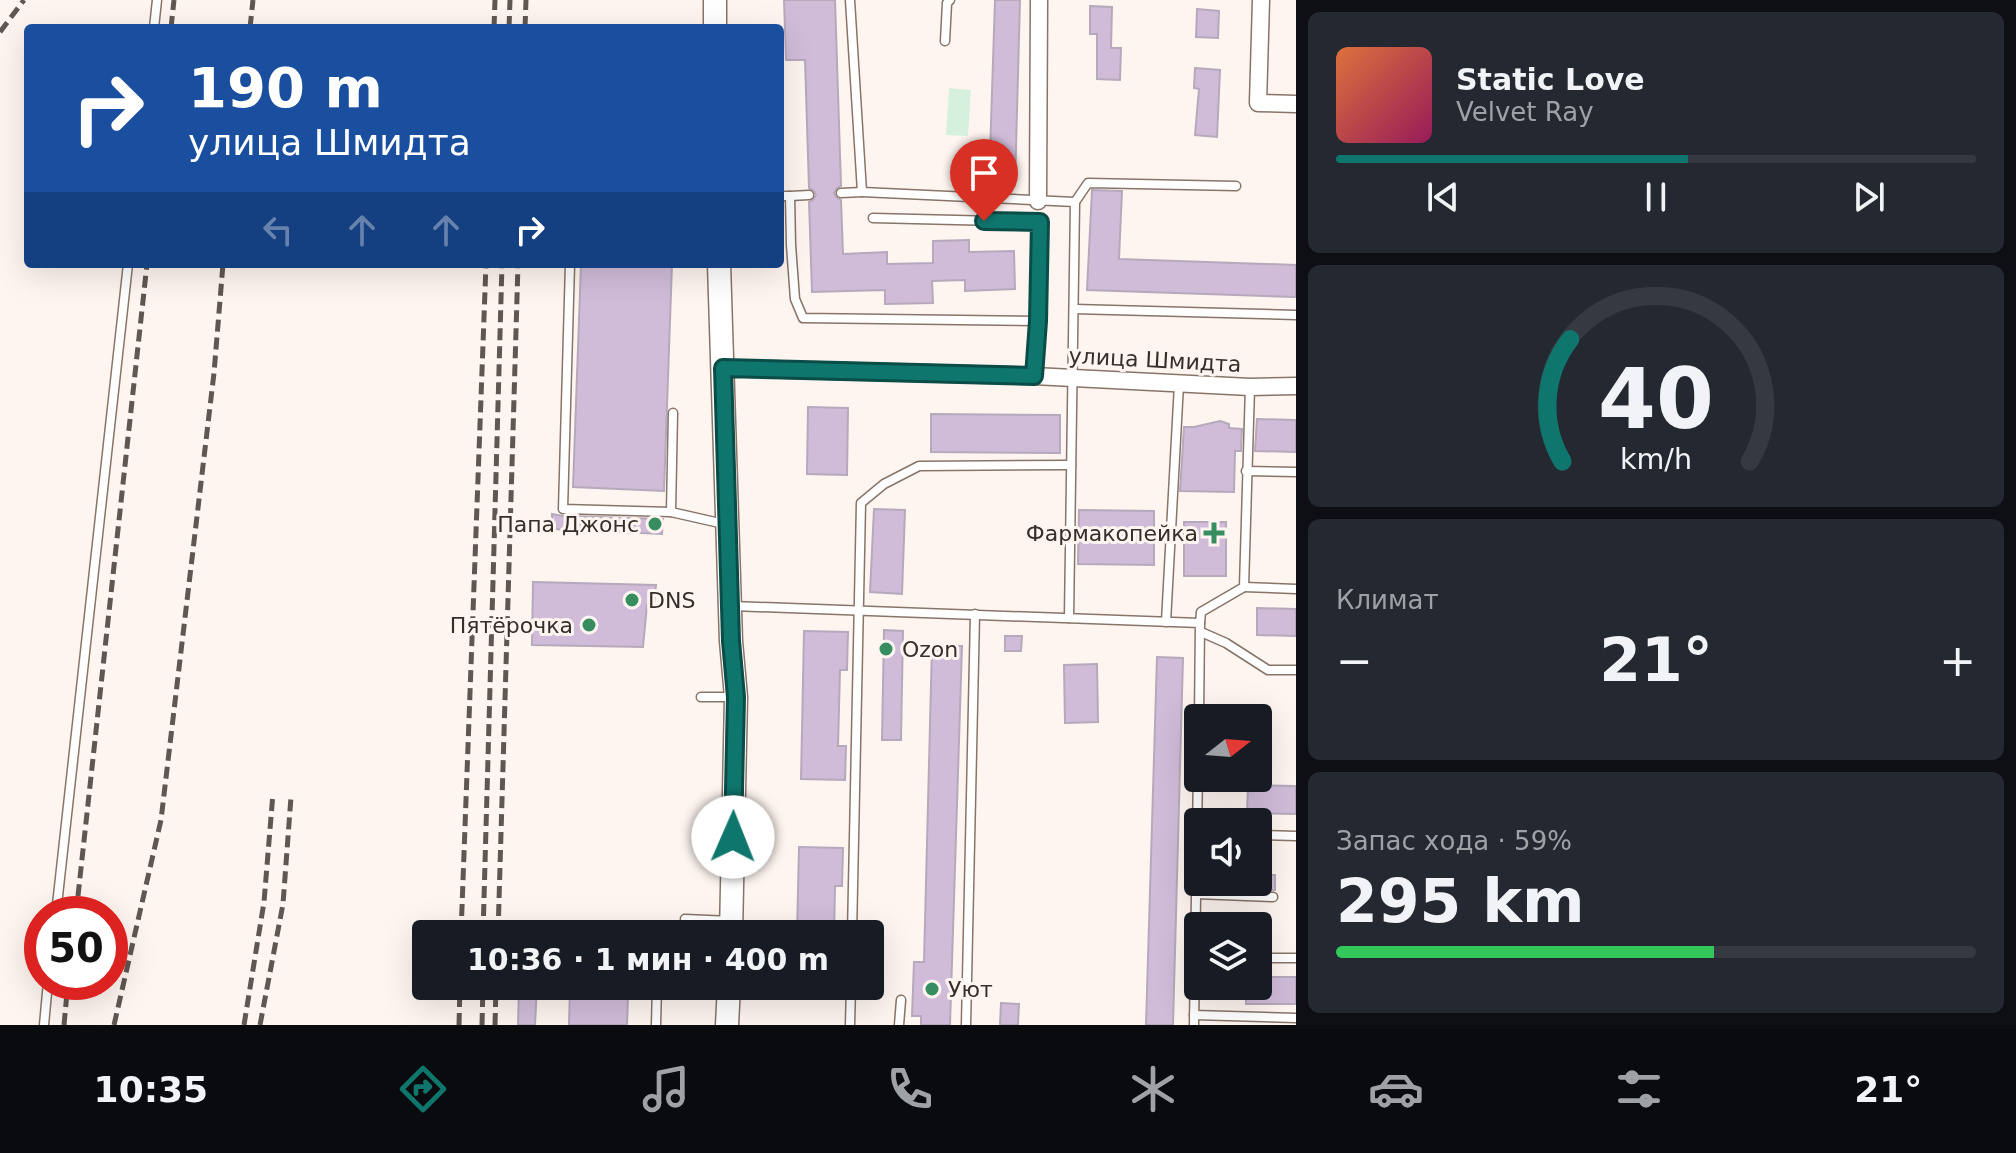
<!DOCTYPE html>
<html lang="ru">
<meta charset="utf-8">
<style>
body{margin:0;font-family:"DejaVu Sans",sans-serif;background:#242831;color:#f1f3f6;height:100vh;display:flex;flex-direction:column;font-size:30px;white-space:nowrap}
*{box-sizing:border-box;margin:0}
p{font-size:26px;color:#9ea1a6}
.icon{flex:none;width:44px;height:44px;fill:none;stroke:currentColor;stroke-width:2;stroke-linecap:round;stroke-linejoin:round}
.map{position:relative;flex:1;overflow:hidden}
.side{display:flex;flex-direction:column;gap:12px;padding:12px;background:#0d0f14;width:720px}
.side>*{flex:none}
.top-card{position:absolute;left:24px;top:24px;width:760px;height:244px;border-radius:8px;box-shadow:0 8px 32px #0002;background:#1a4fa0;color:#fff;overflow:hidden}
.needle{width:52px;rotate:73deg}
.fabs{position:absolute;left:1184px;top:704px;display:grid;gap:16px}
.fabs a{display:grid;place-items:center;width:88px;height:88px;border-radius:8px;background:#171b24;box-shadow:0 8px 32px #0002;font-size:40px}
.speed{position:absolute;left:24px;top:896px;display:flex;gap:16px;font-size:40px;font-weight:700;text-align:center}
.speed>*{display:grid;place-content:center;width:104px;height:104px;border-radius:50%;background:#171b24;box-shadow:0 8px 32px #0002;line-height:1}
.speed .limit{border:12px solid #d22;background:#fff;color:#111}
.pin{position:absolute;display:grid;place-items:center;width:68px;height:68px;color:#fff;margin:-82px -34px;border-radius:50% 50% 50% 0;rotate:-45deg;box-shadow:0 0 8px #0007}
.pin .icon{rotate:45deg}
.me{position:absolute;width:88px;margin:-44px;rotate:1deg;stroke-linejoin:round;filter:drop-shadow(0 0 6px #0008)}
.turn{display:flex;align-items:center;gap:28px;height:168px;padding:0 32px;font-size:36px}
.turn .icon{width:104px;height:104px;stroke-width:2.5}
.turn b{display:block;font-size:56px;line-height:68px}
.lanes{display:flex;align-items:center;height:76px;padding:0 32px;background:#0003;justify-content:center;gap:40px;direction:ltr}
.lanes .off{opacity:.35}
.big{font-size:60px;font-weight:800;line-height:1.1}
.side .widget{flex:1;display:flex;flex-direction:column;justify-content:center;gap:12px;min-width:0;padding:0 28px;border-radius:12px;background:#242831}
.side .dial{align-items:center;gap:0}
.dial svg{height:208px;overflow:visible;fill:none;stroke:#363941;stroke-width:7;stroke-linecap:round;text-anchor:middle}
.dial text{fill:#f1f3f6;stroke:none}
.song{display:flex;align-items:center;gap:24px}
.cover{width:96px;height:96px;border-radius:12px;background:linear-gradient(135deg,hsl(20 70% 55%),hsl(330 70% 35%))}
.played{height:8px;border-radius:4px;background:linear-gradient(90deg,#0f766e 55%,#363941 55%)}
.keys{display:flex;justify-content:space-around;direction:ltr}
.heat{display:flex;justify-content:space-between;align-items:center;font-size:44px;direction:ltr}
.charge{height:12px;border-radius:6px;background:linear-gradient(90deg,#34c759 59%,#363941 0)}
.trip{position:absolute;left:412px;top:920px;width:472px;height:80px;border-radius:8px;background:#171b24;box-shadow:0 8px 32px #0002;font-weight:800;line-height:80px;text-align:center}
.dock{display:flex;height:128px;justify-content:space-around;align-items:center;background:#090b0e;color:#9ea1a6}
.dock .icon{width:56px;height:56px}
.dock .current{color:#0f766e}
.dock b{font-size:36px;color:#f1f3f6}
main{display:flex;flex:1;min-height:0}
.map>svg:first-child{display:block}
.green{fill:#d6f0de}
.building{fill:#d0bcd9;stroke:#b5a9bb;stroke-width:2}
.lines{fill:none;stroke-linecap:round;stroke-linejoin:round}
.service-casing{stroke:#887469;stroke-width:11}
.minor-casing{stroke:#887469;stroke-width:19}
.secondary-casing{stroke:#887469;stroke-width:25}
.service{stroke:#fff;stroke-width:8}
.minor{stroke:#fff;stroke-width:16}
.secondary{stroke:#fff;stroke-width:22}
.rail{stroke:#605752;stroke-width:5;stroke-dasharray:12 6;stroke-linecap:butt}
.route-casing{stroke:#0a4d48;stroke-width:20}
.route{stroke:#0f766e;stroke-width:14}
.poi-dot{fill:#378c60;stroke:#fef5f0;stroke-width:3}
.labels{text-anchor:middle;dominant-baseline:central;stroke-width:6;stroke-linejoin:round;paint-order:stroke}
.street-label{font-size:22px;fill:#372e2a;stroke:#fef5f0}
.poi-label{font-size:22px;fill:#372e2a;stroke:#fef5f0;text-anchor:end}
</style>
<main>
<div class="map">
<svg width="1296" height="1025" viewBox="0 0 1296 1025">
<rect width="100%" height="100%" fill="#fef5f0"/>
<polygon class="green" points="949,88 971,90 968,136 946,135"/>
<g class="building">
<polygon points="784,0 835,0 841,186 837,188 834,193 836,197 841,200 843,254 887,252 887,264 933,263 933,241 969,240 969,252 1014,251 1015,289 965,291 965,280 932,281 933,303 885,304 885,290 812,292 809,202 813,200 816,195 814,191 809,188 805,60 786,60"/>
<polygon points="995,0 1020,0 1015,185 989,184"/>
<polygon points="1090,6 1112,7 1111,48 1121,48 1120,80 1097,79 1097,34 1090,34"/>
<polygon points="1197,9 1219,11 1218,38 1196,37"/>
<polygon points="1195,68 1220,70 1217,137 1195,135 1199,89 1194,88"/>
<polygon points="1092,190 1122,191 1119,259 1296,265 1296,297 1087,290"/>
<polygon points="581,264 672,264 664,491 573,487"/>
<polygon points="808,407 848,408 847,475 807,474"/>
<polygon points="931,414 1060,415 1060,453 931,452"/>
<polygon points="1257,419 1296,420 1296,452 1255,451"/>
<polygon points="1220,421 1229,424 1229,428 1242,429 1241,451 1235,451 1234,492 1180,491 1184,427 1194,427"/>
<polygon points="874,509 905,510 902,594 870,592"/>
<polygon points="1079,510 1154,511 1154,565 1078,564"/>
<polygon points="552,514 563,516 663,519 662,534 552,529"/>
<rect x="1184" y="522" width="42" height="54"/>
<polygon points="533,582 656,585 654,605 647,605 643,647 532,645"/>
<polygon points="1257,608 1296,609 1296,636 1257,635"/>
<polygon points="884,630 903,631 901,740 882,740"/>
<polygon points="804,631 848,632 847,670 840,670 838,746 846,746 845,780 801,779"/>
<polygon points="1005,636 1022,636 1021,651 1005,651"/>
<polygon points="932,645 962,646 950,1025 921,1025 921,1016 912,1016 914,962 924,962"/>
<polygon points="1157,657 1183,658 1173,1025 1146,1025"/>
<polygon points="1097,664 1098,722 1065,723 1064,665"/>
<polygon points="1248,785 1296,786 1296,814 1247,813"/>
<polygon points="799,847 843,848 842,886 835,886 834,934 797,934"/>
<polygon points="1258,875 1275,875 1275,890 1258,889"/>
<polygon points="1258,977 1296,977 1296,1004 1246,1004 1246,986 1258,986"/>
<polygon points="519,986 537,986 535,1025 518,1025"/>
<polygon points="570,986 616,986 616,996 628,997 627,1025 569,1025"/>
<polygon points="1001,1003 1019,1004 1018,1025 1000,1025"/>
</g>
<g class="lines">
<g class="service-casing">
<g id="service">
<polyline points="850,0 862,192 1075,202 1069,618"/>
<polyline points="154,28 157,0"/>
<polyline points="945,41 947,3 950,0"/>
<polyline points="841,193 862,192"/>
<polyline points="780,196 790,196 791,245 795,299 803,318 1038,321"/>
<polyline points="790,196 809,195"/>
<polyline points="1075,202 1088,183 1236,186"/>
<polyline points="873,218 1040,222 1038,321 1034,376"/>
<polyline points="570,264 563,509 671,512 724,524"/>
<polyline points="1074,309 1296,315"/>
<polyline points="1246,471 1296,472"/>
<polyline points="671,512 673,413"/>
<polyline points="1244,587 1296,589"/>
<polyline points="732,606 1200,623 1199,718"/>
<polyline points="1166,622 1179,384"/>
<polyline points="1200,623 1201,612 1244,587 1250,387"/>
<polyline points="1201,632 1226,643 1268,670 1296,670"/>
<polyline points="701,697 735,697"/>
<polyline points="1258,835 1296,836"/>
<polyline points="1196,894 1273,897"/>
<polyline points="56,914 128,264"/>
<polyline points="685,919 731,921"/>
<polyline points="852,934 861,503 884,484 919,466 1071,465"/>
<polyline points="1258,958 1296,958"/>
<polyline points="1194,1015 1296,1018"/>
<polyline points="44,1025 48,982"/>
<polyline points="656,1025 657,986"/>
<polyline points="850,1025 851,986"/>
<polyline points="899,1025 901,1000"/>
<polyline points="966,1025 975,614"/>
<polyline points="1194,1025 1198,770"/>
</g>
</g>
<g class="minor-casing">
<g id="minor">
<polyline points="1261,0 1258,103 1296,104"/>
<polyline points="1038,201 1039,0"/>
<polyline points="723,368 1034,376 1250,387 1296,386"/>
</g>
</g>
<g class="secondary-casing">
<g id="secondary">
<polyline points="715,0 715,28"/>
<polyline points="719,264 731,641 736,697 731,934"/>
<polyline points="727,1025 729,986"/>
</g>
</g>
<use href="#service" class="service"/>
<use href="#minor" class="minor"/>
<use href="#secondary" class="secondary"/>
<g class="rail">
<polyline points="171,28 174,0"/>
<polyline points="250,28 253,0"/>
<polyline points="494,28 495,0"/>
<polyline points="509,28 510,0"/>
<polyline points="525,28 526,0"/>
<polyline points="0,32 24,0"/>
<polyline points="76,914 147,264"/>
<polyline points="461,934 486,264"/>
<polyline points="483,934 502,264"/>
<polyline points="498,934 518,264"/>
<polyline points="64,1025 68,982"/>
<polyline points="114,1025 161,820 214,373 223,264"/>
<polyline points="244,1025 264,902 273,793"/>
<polyline points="260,1025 283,904 291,797"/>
<polyline points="459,1025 460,986"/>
<polyline points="482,1025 483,986"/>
<polyline points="495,1025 496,986"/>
</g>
</g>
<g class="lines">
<g class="route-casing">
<polyline id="route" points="733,837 736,697 731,641 723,368 1034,376 1038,321 1040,222 984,221"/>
</g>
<use href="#route" class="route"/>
</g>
<g class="poi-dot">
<circle cx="655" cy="524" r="8"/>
<path d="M1210 521h8v8h8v8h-8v8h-8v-8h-8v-8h8z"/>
<circle cx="632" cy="600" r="8"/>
<circle cx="589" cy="625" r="8"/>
<circle cx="886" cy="649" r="8"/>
<circle cx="932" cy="989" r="8"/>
</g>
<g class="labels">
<g class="street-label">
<text transform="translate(1155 360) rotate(3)">улица Шмидта</text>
</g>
<g class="poi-label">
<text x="639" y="524">Папа Джонс</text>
<text x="1198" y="533">Фармакопейка</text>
<text x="648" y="600" text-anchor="start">DNS</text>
<text x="573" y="625">Пятёрочка</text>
<text x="902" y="649" text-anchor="start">Ozon</text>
<text x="948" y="989" text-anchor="start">Уют</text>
</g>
</g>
</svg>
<div class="fabs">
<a><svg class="needle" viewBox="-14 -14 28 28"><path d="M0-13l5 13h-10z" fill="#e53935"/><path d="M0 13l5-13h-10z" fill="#9ea1a6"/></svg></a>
<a><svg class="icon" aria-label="sound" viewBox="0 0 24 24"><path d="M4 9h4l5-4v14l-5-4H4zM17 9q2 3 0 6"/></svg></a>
<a><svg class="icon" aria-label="layers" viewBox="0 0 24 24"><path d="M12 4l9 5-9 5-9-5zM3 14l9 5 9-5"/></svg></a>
</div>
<div class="speed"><div class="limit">50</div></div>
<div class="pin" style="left:984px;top:221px;background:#d93025"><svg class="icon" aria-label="arrive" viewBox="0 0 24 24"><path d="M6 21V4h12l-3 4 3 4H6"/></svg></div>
<svg class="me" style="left:733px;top:837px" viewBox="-20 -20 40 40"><circle r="19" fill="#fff"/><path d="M0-13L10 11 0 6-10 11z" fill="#0f766e"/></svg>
<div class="trip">10:36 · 1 мин · 400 m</div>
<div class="top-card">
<div class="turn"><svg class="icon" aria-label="right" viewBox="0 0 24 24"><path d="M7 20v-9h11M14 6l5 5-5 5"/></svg><div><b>190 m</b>улица Шмидта</div></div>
<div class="lanes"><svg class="icon off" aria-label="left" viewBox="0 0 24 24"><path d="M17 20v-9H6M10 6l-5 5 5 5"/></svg><svg class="icon off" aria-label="ahead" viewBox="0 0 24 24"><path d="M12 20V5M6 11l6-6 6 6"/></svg><svg class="icon off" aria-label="ahead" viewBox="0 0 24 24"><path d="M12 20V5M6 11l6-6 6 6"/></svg><svg class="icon" aria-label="right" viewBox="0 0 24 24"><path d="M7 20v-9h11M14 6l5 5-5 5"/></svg></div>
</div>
</div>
<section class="side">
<div class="widget">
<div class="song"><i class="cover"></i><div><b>Static Love</b><p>Velvet Ray</p></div></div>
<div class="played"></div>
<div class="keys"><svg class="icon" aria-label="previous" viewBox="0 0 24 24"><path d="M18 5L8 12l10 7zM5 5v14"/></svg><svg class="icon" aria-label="pause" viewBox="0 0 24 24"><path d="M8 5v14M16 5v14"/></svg><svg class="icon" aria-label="next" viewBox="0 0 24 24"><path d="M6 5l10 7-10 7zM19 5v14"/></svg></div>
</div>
<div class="widget dial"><svg viewBox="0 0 100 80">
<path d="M14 69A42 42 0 1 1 86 69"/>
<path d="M14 69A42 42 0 0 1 17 22" stroke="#0f766e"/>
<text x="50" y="56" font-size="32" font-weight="700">40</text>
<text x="50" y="72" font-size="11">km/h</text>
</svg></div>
<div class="widget"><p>Климат</p>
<div class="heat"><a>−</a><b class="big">21°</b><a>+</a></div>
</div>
<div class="widget"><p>Запас хода · 59%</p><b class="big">295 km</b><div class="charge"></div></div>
</section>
</main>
<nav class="dock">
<b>10:35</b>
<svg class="icon current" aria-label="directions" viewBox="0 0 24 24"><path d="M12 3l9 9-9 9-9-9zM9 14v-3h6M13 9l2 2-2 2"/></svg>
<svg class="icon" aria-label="music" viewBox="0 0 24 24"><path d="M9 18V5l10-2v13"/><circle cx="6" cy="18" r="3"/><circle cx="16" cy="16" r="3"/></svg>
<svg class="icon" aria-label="phone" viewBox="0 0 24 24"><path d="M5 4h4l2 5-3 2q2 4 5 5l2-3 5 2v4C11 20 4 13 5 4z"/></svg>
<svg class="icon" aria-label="climate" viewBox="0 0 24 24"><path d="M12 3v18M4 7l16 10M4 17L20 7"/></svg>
<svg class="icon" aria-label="car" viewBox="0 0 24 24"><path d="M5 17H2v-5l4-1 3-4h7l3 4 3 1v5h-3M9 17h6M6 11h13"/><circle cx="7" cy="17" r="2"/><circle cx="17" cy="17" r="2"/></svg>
<svg class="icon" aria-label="filters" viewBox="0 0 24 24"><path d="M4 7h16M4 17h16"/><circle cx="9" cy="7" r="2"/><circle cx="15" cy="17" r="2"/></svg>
<b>21°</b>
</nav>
